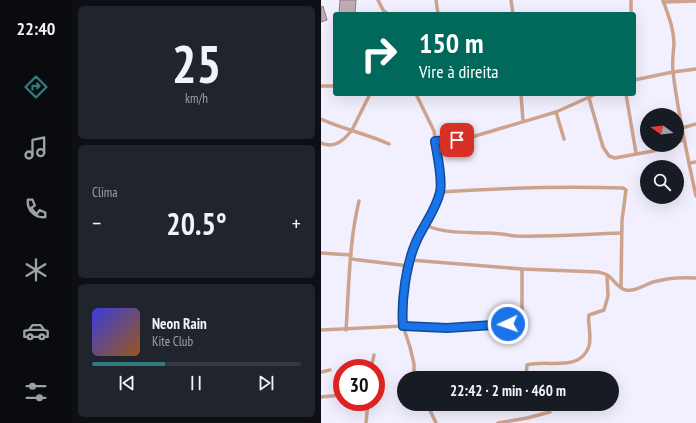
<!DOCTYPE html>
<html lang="pt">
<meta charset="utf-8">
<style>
body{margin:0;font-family:"PT Sans Narrow",sans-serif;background:#20242c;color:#f1f3f6;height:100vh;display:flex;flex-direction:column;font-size:15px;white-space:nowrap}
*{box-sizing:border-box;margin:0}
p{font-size:13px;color:#9ea1a6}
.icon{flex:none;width:22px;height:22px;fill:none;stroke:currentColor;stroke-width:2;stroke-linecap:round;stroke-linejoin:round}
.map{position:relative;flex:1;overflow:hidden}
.panel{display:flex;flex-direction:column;gap:6px;padding:6px;background:#0d0f14;width:249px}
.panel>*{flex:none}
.banner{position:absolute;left:12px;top:12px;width:303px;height:84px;border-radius:4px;box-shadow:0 4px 16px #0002;background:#00695c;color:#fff;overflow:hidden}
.needle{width:26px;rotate:285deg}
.fabs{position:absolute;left:319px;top:108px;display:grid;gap:8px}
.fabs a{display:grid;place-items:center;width:44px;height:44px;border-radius:50%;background:#171b24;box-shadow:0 4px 16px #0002;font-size:20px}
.speed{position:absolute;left:12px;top:359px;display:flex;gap:8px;font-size:20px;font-weight:700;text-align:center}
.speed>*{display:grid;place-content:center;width:52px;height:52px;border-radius:50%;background:#171b24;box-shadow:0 4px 16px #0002;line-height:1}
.speed .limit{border:6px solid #d22;background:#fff;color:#111}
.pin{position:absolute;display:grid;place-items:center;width:34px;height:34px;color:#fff;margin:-17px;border-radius:8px;box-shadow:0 2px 6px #0006}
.me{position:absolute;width:44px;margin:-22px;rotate:267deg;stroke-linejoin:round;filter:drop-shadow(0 0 3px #0008)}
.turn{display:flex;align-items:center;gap:14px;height:84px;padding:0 20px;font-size:18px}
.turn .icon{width:52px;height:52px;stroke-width:2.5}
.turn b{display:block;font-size:28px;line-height:34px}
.big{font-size:30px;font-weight:600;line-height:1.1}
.panel .tile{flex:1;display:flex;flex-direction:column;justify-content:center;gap:6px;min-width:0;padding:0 14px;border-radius:6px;background:#20242c}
.panel .dial{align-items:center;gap:0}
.dial b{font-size:52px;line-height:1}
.song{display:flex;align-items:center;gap:12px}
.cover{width:48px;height:48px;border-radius:6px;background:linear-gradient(135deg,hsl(240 70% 55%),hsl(30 70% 35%))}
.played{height:4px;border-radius:2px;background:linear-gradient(90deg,#317a7e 35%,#363941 35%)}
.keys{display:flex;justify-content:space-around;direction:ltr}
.heat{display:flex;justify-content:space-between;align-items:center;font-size:22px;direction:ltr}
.trip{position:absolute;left:76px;top:371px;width:222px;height:40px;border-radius:20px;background:#171b24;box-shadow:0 4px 16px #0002;font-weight:600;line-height:40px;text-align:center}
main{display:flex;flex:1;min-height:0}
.tabs{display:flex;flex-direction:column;width:72px;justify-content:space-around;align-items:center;background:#090b0e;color:#9ea1a6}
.tabs .icon{width:28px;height:28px}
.tabs .current{color:#317a7e}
.tabs b{font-size:18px;color:#f1f3f6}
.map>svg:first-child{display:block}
.building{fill:#c4acb3;stroke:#917980}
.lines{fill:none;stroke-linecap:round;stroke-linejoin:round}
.street{stroke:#cea38e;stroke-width:3.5}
.route-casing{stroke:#114b97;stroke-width:10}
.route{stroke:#1a73e8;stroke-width:7}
</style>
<main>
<nav class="tabs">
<b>22:40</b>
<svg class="icon current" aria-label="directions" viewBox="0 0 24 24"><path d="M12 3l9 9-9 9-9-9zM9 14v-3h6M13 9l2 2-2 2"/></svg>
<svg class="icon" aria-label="music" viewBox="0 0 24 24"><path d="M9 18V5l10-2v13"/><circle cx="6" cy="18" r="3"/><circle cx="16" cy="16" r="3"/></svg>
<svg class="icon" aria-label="phone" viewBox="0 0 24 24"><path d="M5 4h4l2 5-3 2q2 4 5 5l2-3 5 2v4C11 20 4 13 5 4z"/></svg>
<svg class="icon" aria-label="climate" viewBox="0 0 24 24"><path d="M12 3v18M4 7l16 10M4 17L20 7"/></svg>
<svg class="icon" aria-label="car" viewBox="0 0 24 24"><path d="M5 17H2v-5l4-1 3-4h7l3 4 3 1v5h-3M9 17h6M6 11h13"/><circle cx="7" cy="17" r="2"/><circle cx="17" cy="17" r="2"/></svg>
<svg class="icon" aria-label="filters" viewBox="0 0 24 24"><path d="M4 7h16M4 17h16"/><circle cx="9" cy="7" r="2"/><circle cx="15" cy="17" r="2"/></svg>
</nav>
<section class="panel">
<div class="tile dial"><b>25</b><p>km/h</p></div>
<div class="tile"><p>Clima</p>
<div class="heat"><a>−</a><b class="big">20.5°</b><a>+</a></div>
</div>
<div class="tile">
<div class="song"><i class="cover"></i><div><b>Neon Rain</b><p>Kite Club</p></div></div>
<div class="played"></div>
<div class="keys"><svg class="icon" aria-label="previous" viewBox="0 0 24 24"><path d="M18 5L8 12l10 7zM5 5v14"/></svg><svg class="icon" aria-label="pause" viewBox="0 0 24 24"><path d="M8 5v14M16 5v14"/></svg><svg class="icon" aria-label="next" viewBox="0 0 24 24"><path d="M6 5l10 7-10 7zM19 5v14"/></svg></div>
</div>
</section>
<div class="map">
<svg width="375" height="423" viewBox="0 0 375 423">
<rect width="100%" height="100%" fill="#f2f0fe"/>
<g class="building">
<polygon points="19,0 35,0 34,14 18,14"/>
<polygon points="2,6 6,20 0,22 0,7"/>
</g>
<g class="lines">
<g class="street">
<polyline points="57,0 62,10 67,14"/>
<polyline points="115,0 117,14"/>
<polyline points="190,0 192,14"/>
<polyline points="310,0 310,14"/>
<path d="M 342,0 C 347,15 353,28 353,44 C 352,54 351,63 352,72 C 357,114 366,155 375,196"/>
<polyline points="342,2 375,1"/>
<polyline points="313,80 352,72 375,69"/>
<polyline points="0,86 14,86"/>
<polyline points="200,94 202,121"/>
<polyline points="305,94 315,153"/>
<polyline points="268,98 282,147 288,156 294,158 332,151 349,145"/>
<polyline points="235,112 243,139"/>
<path d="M 0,119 C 22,129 46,134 68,144"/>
<polyline points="361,128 375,124"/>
<polyline points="114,141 129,141 144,139 235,112 275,94"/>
<polyline points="356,142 363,140"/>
<path d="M 0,143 C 14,149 23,140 31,130 L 49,94"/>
<polyline points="368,163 375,162"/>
<path d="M 119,192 C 180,188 241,186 302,188 L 305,190 L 301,220 L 300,288"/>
<path d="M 104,225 C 125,234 145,232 168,233 C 177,233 186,235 195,236 C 230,237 265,234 300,233"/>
<polyline points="0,253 30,255"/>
<polyline points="30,259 88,266"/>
<path d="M 89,260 L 201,269 L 277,272 C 279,273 283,273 286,275 C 293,279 296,288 305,290 C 314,292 323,285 332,282 C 346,278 360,277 375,278"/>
<polyline points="0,330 82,326 140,327 187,324 198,321 201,314 201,269"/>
<path d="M 25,330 C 28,287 28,242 38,201"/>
<polyline points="50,368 53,355"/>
<polyline points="0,372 9,370"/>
<polyline points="93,378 93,364 89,347 82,326 81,312 89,260 95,242 119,192 120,179 113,131 95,94"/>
<path d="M 205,378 L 206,365 C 226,359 259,373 268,346 C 271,335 266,321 268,315 L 283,310 L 287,296 L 286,275"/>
<polyline points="0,397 21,395"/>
<polyline points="106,404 115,423"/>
<polyline points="45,423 47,402"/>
<polyline points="177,423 206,418 229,412"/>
</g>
</g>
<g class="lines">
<g class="route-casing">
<path id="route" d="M 136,140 L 114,141 C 116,155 122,179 119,192 C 115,210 102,226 95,242 C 85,265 80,301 82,326 L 126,328 L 187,324"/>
</g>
<use href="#route" class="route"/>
</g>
</svg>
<div class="fabs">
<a><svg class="needle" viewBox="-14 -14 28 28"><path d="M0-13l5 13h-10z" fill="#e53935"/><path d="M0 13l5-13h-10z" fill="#9ea1a6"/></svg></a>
<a><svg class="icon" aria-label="search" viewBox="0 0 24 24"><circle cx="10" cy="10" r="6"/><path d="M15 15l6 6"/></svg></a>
</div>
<div class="speed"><div class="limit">30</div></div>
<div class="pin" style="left:136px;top:140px;background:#d93025"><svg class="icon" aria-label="arrive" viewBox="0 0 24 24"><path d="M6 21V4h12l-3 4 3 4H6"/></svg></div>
<svg class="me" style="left:187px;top:324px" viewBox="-20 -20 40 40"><circle r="17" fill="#1a73e8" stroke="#fff" stroke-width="3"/><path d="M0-11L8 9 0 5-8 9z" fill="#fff"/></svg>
<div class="trip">22:42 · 2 min · 460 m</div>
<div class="banner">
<div class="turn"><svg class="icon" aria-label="right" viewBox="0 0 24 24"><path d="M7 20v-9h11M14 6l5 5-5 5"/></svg><div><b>150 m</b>Vire à direita</div></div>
</div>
</div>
</main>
